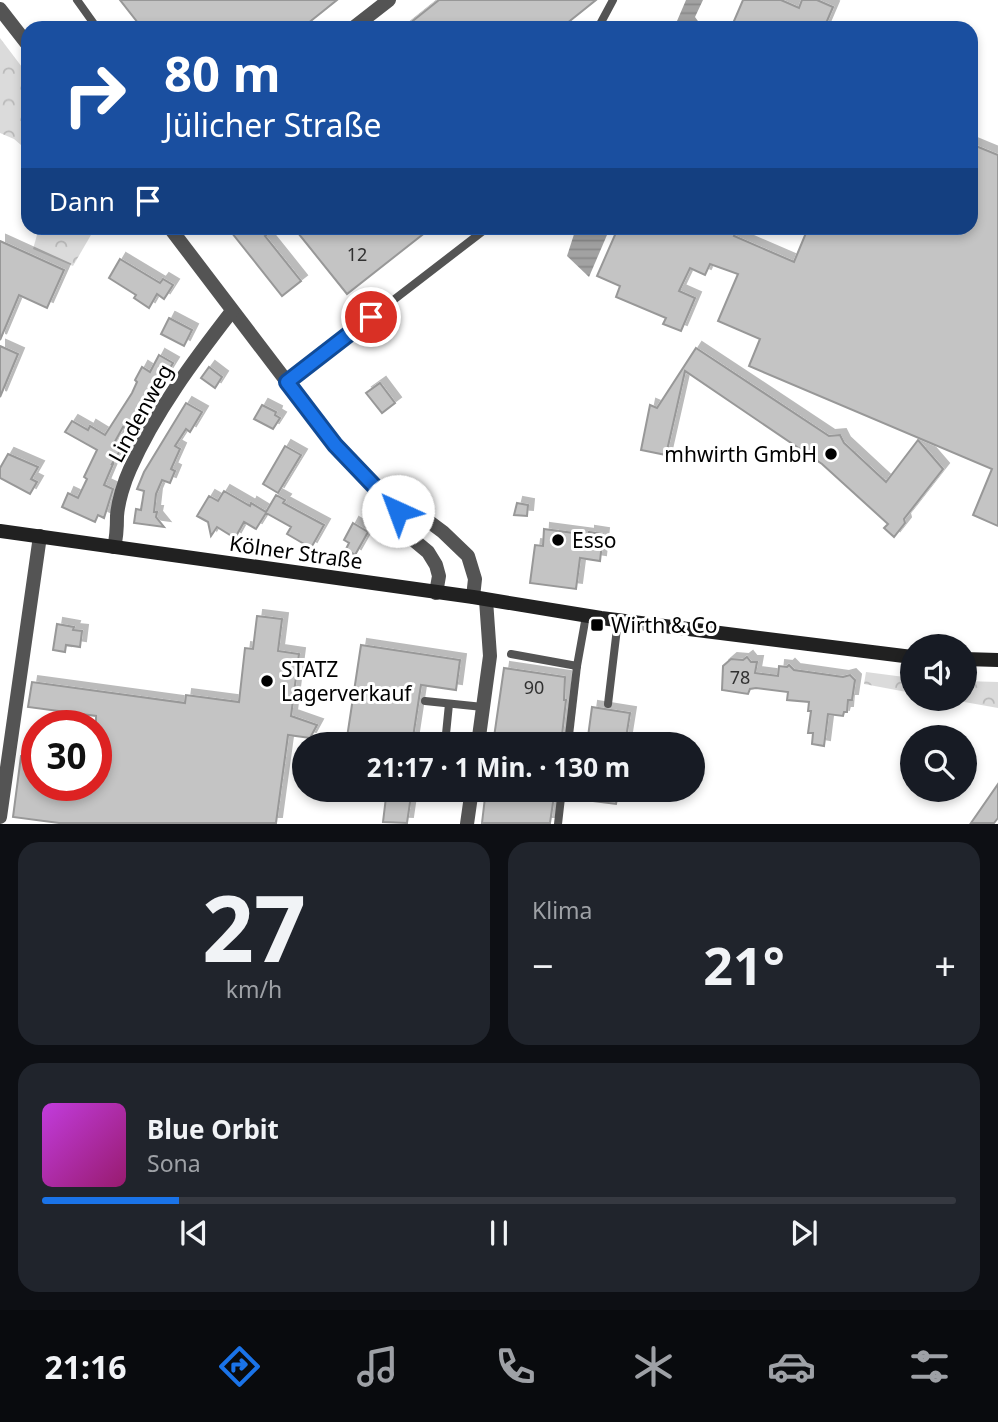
<!DOCTYPE html>
<html lang="de">
<meta charset="utf-8">
<style>
body{margin:0;font-family:"Noto Sans",sans-serif;background:#20242c;color:#f1f3f6;height:100vh;display:flex;flex-direction:column;font-size:26px;white-space:nowrap}
*{box-sizing:border-box;margin:0}
p{font-size:23px;color:#9ea1a6}
.icon{flex:none;width:38px;height:38px;fill:none;stroke:currentColor;stroke-width:2;stroke-linecap:round;stroke-linejoin:round}
.map{position:relative;height:824px;overflow:hidden}
.drawer{display:flex;flex-direction:column;gap:18px;padding:18px;background:#0d0f14;flex:1}
.drawer>*{flex:none}
.top-card{position:absolute;left:21px;top:21px;width:957px;height:214px;border-radius:21px;box-shadow:0 4px 10px #0003;background:#1a4fa0;color:#fff;overflow:hidden}
.tools{position:absolute;left:900px;top:634px;display:grid;gap:14px}
.tools a{display:grid;place-items:center;width:77px;height:77px;border-radius:50%;background:#171b24;box-shadow:0 4px 10px #0003;font-size:35px}
.speed{position:absolute;left:21px;top:710px;display:flex;gap:14px;font-size:35px;font-weight:700;text-align:center}
.speed>*{display:grid;place-content:center;width:91px;height:91px;border-radius:50%;background:#171b24;box-shadow:0 4px 10px #0003;line-height:1}
.speed .limit{border:10px solid #d22;background:#fff;color:#111}
.pin{position:absolute;display:grid;place-items:center;width:60px;height:60px;color:#fff;margin:-30px;border:4px solid #fff;border-radius:50%;box-shadow:0 2px 7px #0007}
.me{position:absolute;width:77px;margin:-38px;rotate:317deg;stroke-linejoin:round;filter:drop-shadow(0 0 5px #0008)}
.turn{display:flex;align-items:center;gap:24px;height:147px;padding:0 28px;font-size:32px}
.turn .icon{width:91px;height:91px;stroke-width:2.5}
.turn b{display:block;font-size:49px;line-height:60px}
.then{display:flex;align-items:center;height:66px;padding:0 28px;background:#0003;gap:14px;font-size:26px}
.big{font-size:52px;font-weight:700;line-height:1.1}
.drawer .widget{flex:1;display:flex;flex-direction:column;justify-content:center;gap:10px;min-width:0;padding:0 24px;border-radius:21px;background:#20242c}
.drawer .dial{align-items:center;gap:0}
.dial b{font-size:91px;line-height:1}
.song{display:flex;align-items:center;gap:21px}
.cover{width:84px;height:84px;border-radius:10px;background:linear-gradient(135deg,hsl(290 70% 55%),hsl(320 70% 35%))}
.played{height:7px;border-radius:4px;background:linear-gradient(90deg,#1a73e8 15%,#363941 15%)}
.keys{display:flex;justify-content:space-around;direction:ltr}
.heat{display:flex;justify-content:space-between;align-items:center;font-size:38px;direction:ltr}
.drawer .tiles{flex:1;display:grid;gap:18px;grid-template-columns:1fr 1fr}
.widget:last-child{grid-column:span 2}
.trip{position:absolute;left:292px;top:732px;width:413px;height:70px;border-radius:35px;background:#171b24;box-shadow:0 4px 10px #0003;font-weight:700;line-height:70px;text-align:center}
.tabs{display:flex;height:112px;justify-content:space-around;align-items:center;background:#090b0e;color:#9ea1a6}
.tabs .icon{width:49px;height:49px}
.tabs .current{color:#1a73e8}
.tabs b{font-size:32px;color:#f1f3f6}
.map>svg:first-child{display:block}
.forest{fill:url(#forest-crowns)}
.water{fill:url(#water-rules)}
.building{fill:#c4c4c4;stroke:#989898;stroke-width:2;filter:url(#shadow)}
.lines{fill:none;stroke-linecap:round;stroke-linejoin:round}
.service{stroke:#545454;stroke-width:8}
.minor{stroke:#545454;stroke-width:14}
.secondary{stroke:#212121;stroke-width:14}
.route-casing{stroke:#114b97;stroke-width:18}
.route{stroke:#1a73e8;stroke-width:12}
.poi-dot{fill:#000;stroke:#fff;stroke-width:2.5}
.labels{text-anchor:middle;dominant-baseline:central;stroke-width:6;stroke-linejoin:round;paint-order:stroke}
.number-label{font-size:18px;fill:#313131}
.street-label{font-size:21px;fill:#000;stroke:#fff}
.poi-label{font-size:21px;fill:#000;stroke:#fff;text-anchor:start}
</style>
<div class="map">
<svg width="998" height="824" viewBox="0 0 998 824">
<defs>
<pattern id="forest-crowns" width="20" height="18" patternUnits="userSpaceOnUse" patternTransform="scale(1.75)"><rect width="20" height="18" fill="#dbdbdb"/><path d="M2 6a3 3 0 1 1 6 0M12 15a3 3 0 1 1 6 0" fill="none" stroke="#bababa"/></pattern>
<pattern id="water-rules" width="6" height="5" patternUnits="userSpaceOnUse" patternTransform="scale(1.75)"><rect width="6" height="5" fill="#a2a2a2"/><path d="M0 2.5h6" fill="none" stroke="#8a8a8a"/></pattern>
<filter id="shadow"><feDropShadow dx="6" dy="-6" stdDeviation="0" flood-color="#0004"/></filter>
</defs>
<rect width="100%" height="100%" fill="#fff"/>
<g class="forest">
<polygon points="0,38 28,75 28,151 14,139 0,133"/>
<polygon points="39,228 95,228 73,266 33,249"/>
<polygon points="866,672 912,678 912,693 864,684"/>
<polygon points="964,681 998,682 998,708 942,698 964,698"/>
</g>
<g class="water">
<polygon points="686,0 703,0 695,17 703,28 674,28"/>
<polygon points="576,228 610,228 589,277 567,256"/>
</g>
<g class="building">
<polygon points="120,0 337,0 302,28 142,28"/>
<polygon points="439,0 596,0 561,28 404,28"/>
<polygon points="743,0 781,0 799,8 802,0 817,0 833,7 824,28 731,28"/>
<polygon points="971,144 998,155 998,526 973,515 992,469 749,366 760,339 718,321 738,274 710,264 705,275 690,268 679,291 695,298 681,331 663,324 666,318 616,297 620,286 597,276 618,228 737,228 734,236 794,262 808,228 971,228"/>
<polygon points="228,228 276,228 265,236 301,281 282,296"/>
<polygon points="294,228 431,228 347,294"/>
<polygon points="0,241 64,270 47,308 19,295 0,340"/>
<polygon points="120,259 160,283 163,279 173,285 164,299 157,294 149,308 134,298 136,295 109,278"/>
<polygon points="169,318 192,330 184,346 161,334"/>
<polygon points="0,346 18,354 0,397"/>
<polygon points="696,348 829,436 840,435 844,443 886,482 918,440 943,469 904,519 905,523 894,537 884,528 888,524 822,464 685,371 666,455 641,450 650,405 657,408"/>
<polygon points="159,355 173,363 131,431 123,427 113,445 121,449 112,464 113,464 104,485 113,489 104,518 98,515 95,522 62,507 68,493 78,498 87,479 84,477 97,450 65,432 72,421 88,430 90,426 105,435 132,393 137,382 135,380 142,367 150,372"/>
<polygon points="209,367 222,377 215,388 201,378"/>
<polygon points="380,383 395,403 382,413 366,393"/>
<polygon points="186,403 202,412 190,432 186,429 175,446 180,449 171,469 175,471 170,483 162,480 156,494 154,512 157,512 156,517 164,527 134,523 136,509 141,510 144,491 137,489 144,472"/>
<polygon points="262,405 276,412 275,415 280,418 273,429 254,419"/>
<polygon points="285,446 301,455 278,493 263,484"/>
<polygon points="8,454 38,467 31,479 37,482 30,494 0,478 0,468"/>
<polygon points="224,491 250,506 251,503 266,512 276,495 285,500 283,503 324,525 311,548 287,534 291,527 266,513 256,529 244,522 235,538 217,527 211,536 208,522 197,516 209,496 218,501"/>
<polygon points="517,503 528,505 527,516 514,515"/>
<polygon points="353,523 368,532 355,555 346,549 349,543 344,540"/>
<polygon points="544,529 589,535 589,532 603,534 600,561 580,558 576,589 530,583 535,545 543,546"/>
<polygon points="257,616 282,619 278,651 299,654 291,716 317,725 310,738 288,735 276,823 59,823 13,817 21,756 37,758 37,786 96,786 96,716 28,707 32,682 185,703 186,695 239,702 245,648 253,649"/>
<polygon points="57,624 74,627 73,630 82,631 80,647 66,645 65,652 53,650"/>
<polygon points="361,645 460,660 456,690 421,685 412,744 346,744"/>
<polygon points="747,657 751,662 757,662 755,673 778,676 779,666 787,667 789,665 794,670 843,677 850,675 855,680 852,700 848,700 847,712 844,712 843,716 828,714 824,746 812,744 813,733 808,733 811,711 808,711 809,702 787,700 788,692 756,688 750,689 748,694 722,690 723,666 731,659 743,660"/>
<polygon points="504,668 565,677 564,700 566,700 561,744 493,744"/>
<polygon points="592,707 630,713 625,744 587,744"/>
<polygon points="998,784 998,818 994,823 971,823"/>
<polygon points="387,789 412,789 407,823 383,822"/>
<polygon points="486,789 555,789 550,823 482,823"/>
<polygon points="577,789 619,789 616,804 576,799"/>
</g>
<g class="lines">
<g class="service">
<polyline points="77,0 97,28"/>
<polyline points="598,28 613,0"/>
<polyline points="287,382 487,228"/>
<polyline points="511,654 577,666 586,616"/>
<polyline points="425,701 483,707"/>
<polyline points="608,704 618,620"/>
<polyline points="445,744 449,704"/>
<polyline points="568,744 577,666"/>
<polyline points="558,824 562,789"/>
</g>
<g class="minor">
<polyline points="0,9 28,45"/>
<polyline points="353,28 389,0"/>
<polyline points="170,228 335,445 398,511 410,537 428,552 436,565 439,576 436,593"/>
<polyline points="398,511 416,512 443,532 468,556 475,579 473,597"/>
<path d="M 114,547 C 117,536 117,527 117,516 C 118,502 124,482 130,469 C 155,412 194,360 232,311"/>
<polyline points="478,744 490,656 486,600"/>
<polyline points="0,817 40,536"/>
<polyline points="467,824 472,789"/>
</g>
<g class="secondary">
<polyline points="0,531 473,597 601,618 912,657"/>
<polyline points="964,659 998,660"/>
</g>
</g>
<g class="lines">
<g class="route-casing">
<polyline id="route" points="371,317 287,382 335,445 398,511"/>
</g>
<use href="#route" class="route"/>
</g>
<g class="poi-dot">
<circle cx="831" cy="454" r="7"/>
<circle cx="558" cy="540" r="7"/>
<rect x="590" y="618" width="14" height="14" rx="3.5"/>
<circle cx="267" cy="681" r="7"/>
</g>
<g class="labels">
<g class="number-label">
<text x="357" y="254">12</text>
<text x="740" y="677">78</text>
<text x="534" y="687">90</text>
</g>
<g class="street-label">
<text transform="translate(140 413) rotate(-61)">Lindenweg</text>
<text transform="translate(296 552) rotate(8)">Kölner Straße</text>
</g>
<g class="poi-label">
<text x="817" y="454" text-anchor="end">mhwirth GmbH</text>
<text x="572" y="540">Esso</text>
<text x="611" y="625">Wirth &amp; Co</text>
<text x="281" y="669">STATZ<tspan x="281" dy="24">Lagerverkauf</tspan></text>
</g>
</g>
</svg>
<div class="tools">
<a><svg class="icon" aria-label="sound" viewBox="0 0 24 24"><path d="M4 9h4l5-4v14l-5-4H4zM17 9q2 3 0 6"/></svg></a>
<a><svg class="icon" aria-label="search" viewBox="0 0 24 24"><circle cx="10" cy="10" r="6"/><path d="M15 15l6 6"/></svg></a>
</div>
<div class="speed"><div class="limit">30</div></div>
<div class="pin" style="left:371px;top:317px;background:#d93025"><svg class="icon" aria-label="arrive" viewBox="0 0 24 24"><path d="M6 21V4h12l-3 4 3 4H6"/></svg></div>
<svg class="me" style="left:398px;top:511px" viewBox="-20 -20 40 40"><circle r="19" fill="#fff"/><path d="M0-13L10 11 0 6-10 11z" fill="#1a73e8"/></svg>
<div class="trip">21:17 · 1 Min. · 130 m</div>
<div class="top-card">
<div class="turn"><svg class="icon" aria-label="right" viewBox="0 0 24 24"><path d="M7 20v-9h11M14 6l5 5-5 5"/></svg><div><b>80 m</b>Jülicher Straße</div></div>
<div class="then">Dann<svg class="icon" aria-label="arrive" viewBox="0 0 24 24"><path d="M6 21V4h12l-3 4 3 4H6"/></svg></div>
</div>
</div>
<section class="drawer">
<div class="tiles">
<div class="widget dial"><b>27</b><p>km/h</p></div>
<div class="widget"><p>Klima</p>
<div class="heat"><a>−</a><b class="big">21°</b><a>+</a></div>
</div>
<div class="widget">
<div class="song"><i class="cover"></i><div><b>Blue Orbit</b><p>Sona</p></div></div>
<div class="played"></div>
<div class="keys"><svg class="icon" aria-label="previous" viewBox="0 0 24 24"><path d="M18 5L8 12l10 7zM5 5v14"/></svg><svg class="icon" aria-label="pause" viewBox="0 0 24 24"><path d="M8 5v14M16 5v14"/></svg><svg class="icon" aria-label="next" viewBox="0 0 24 24"><path d="M6 5l10 7-10 7zM19 5v14"/></svg></div>
</div>
</div>
</section>
<nav class="tabs">
<b>21:16</b>
<svg class="icon current" aria-label="directions" viewBox="0 0 24 24"><path d="M12 3l9 9-9 9-9-9zM9 14v-3h6M13 9l2 2-2 2"/></svg>
<svg class="icon" aria-label="music" viewBox="0 0 24 24"><path d="M9 18V5l10-2v13"/><circle cx="6" cy="18" r="3"/><circle cx="16" cy="16" r="3"/></svg>
<svg class="icon" aria-label="phone" viewBox="0 0 24 24"><path d="M5 4h4l2 5-3 2q2 4 5 5l2-3 5 2v4C11 20 4 13 5 4z"/></svg>
<svg class="icon" aria-label="climate" viewBox="0 0 24 24"><path d="M12 3v18M4 7l16 10M4 17L20 7"/></svg>
<svg class="icon" aria-label="car" viewBox="0 0 24 24"><path d="M5 17H2v-5l4-1 3-4h7l3 4 3 1v5h-3M9 17h6M6 11h13"/><circle cx="7" cy="17" r="2"/><circle cx="17" cy="17" r="2"/></svg>
<svg class="icon" aria-label="filters" viewBox="0 0 24 24"><path d="M4 7h16M4 17h16"/><circle cx="9" cy="7" r="2"/><circle cx="15" cy="17" r="2"/></svg>
</nav>
